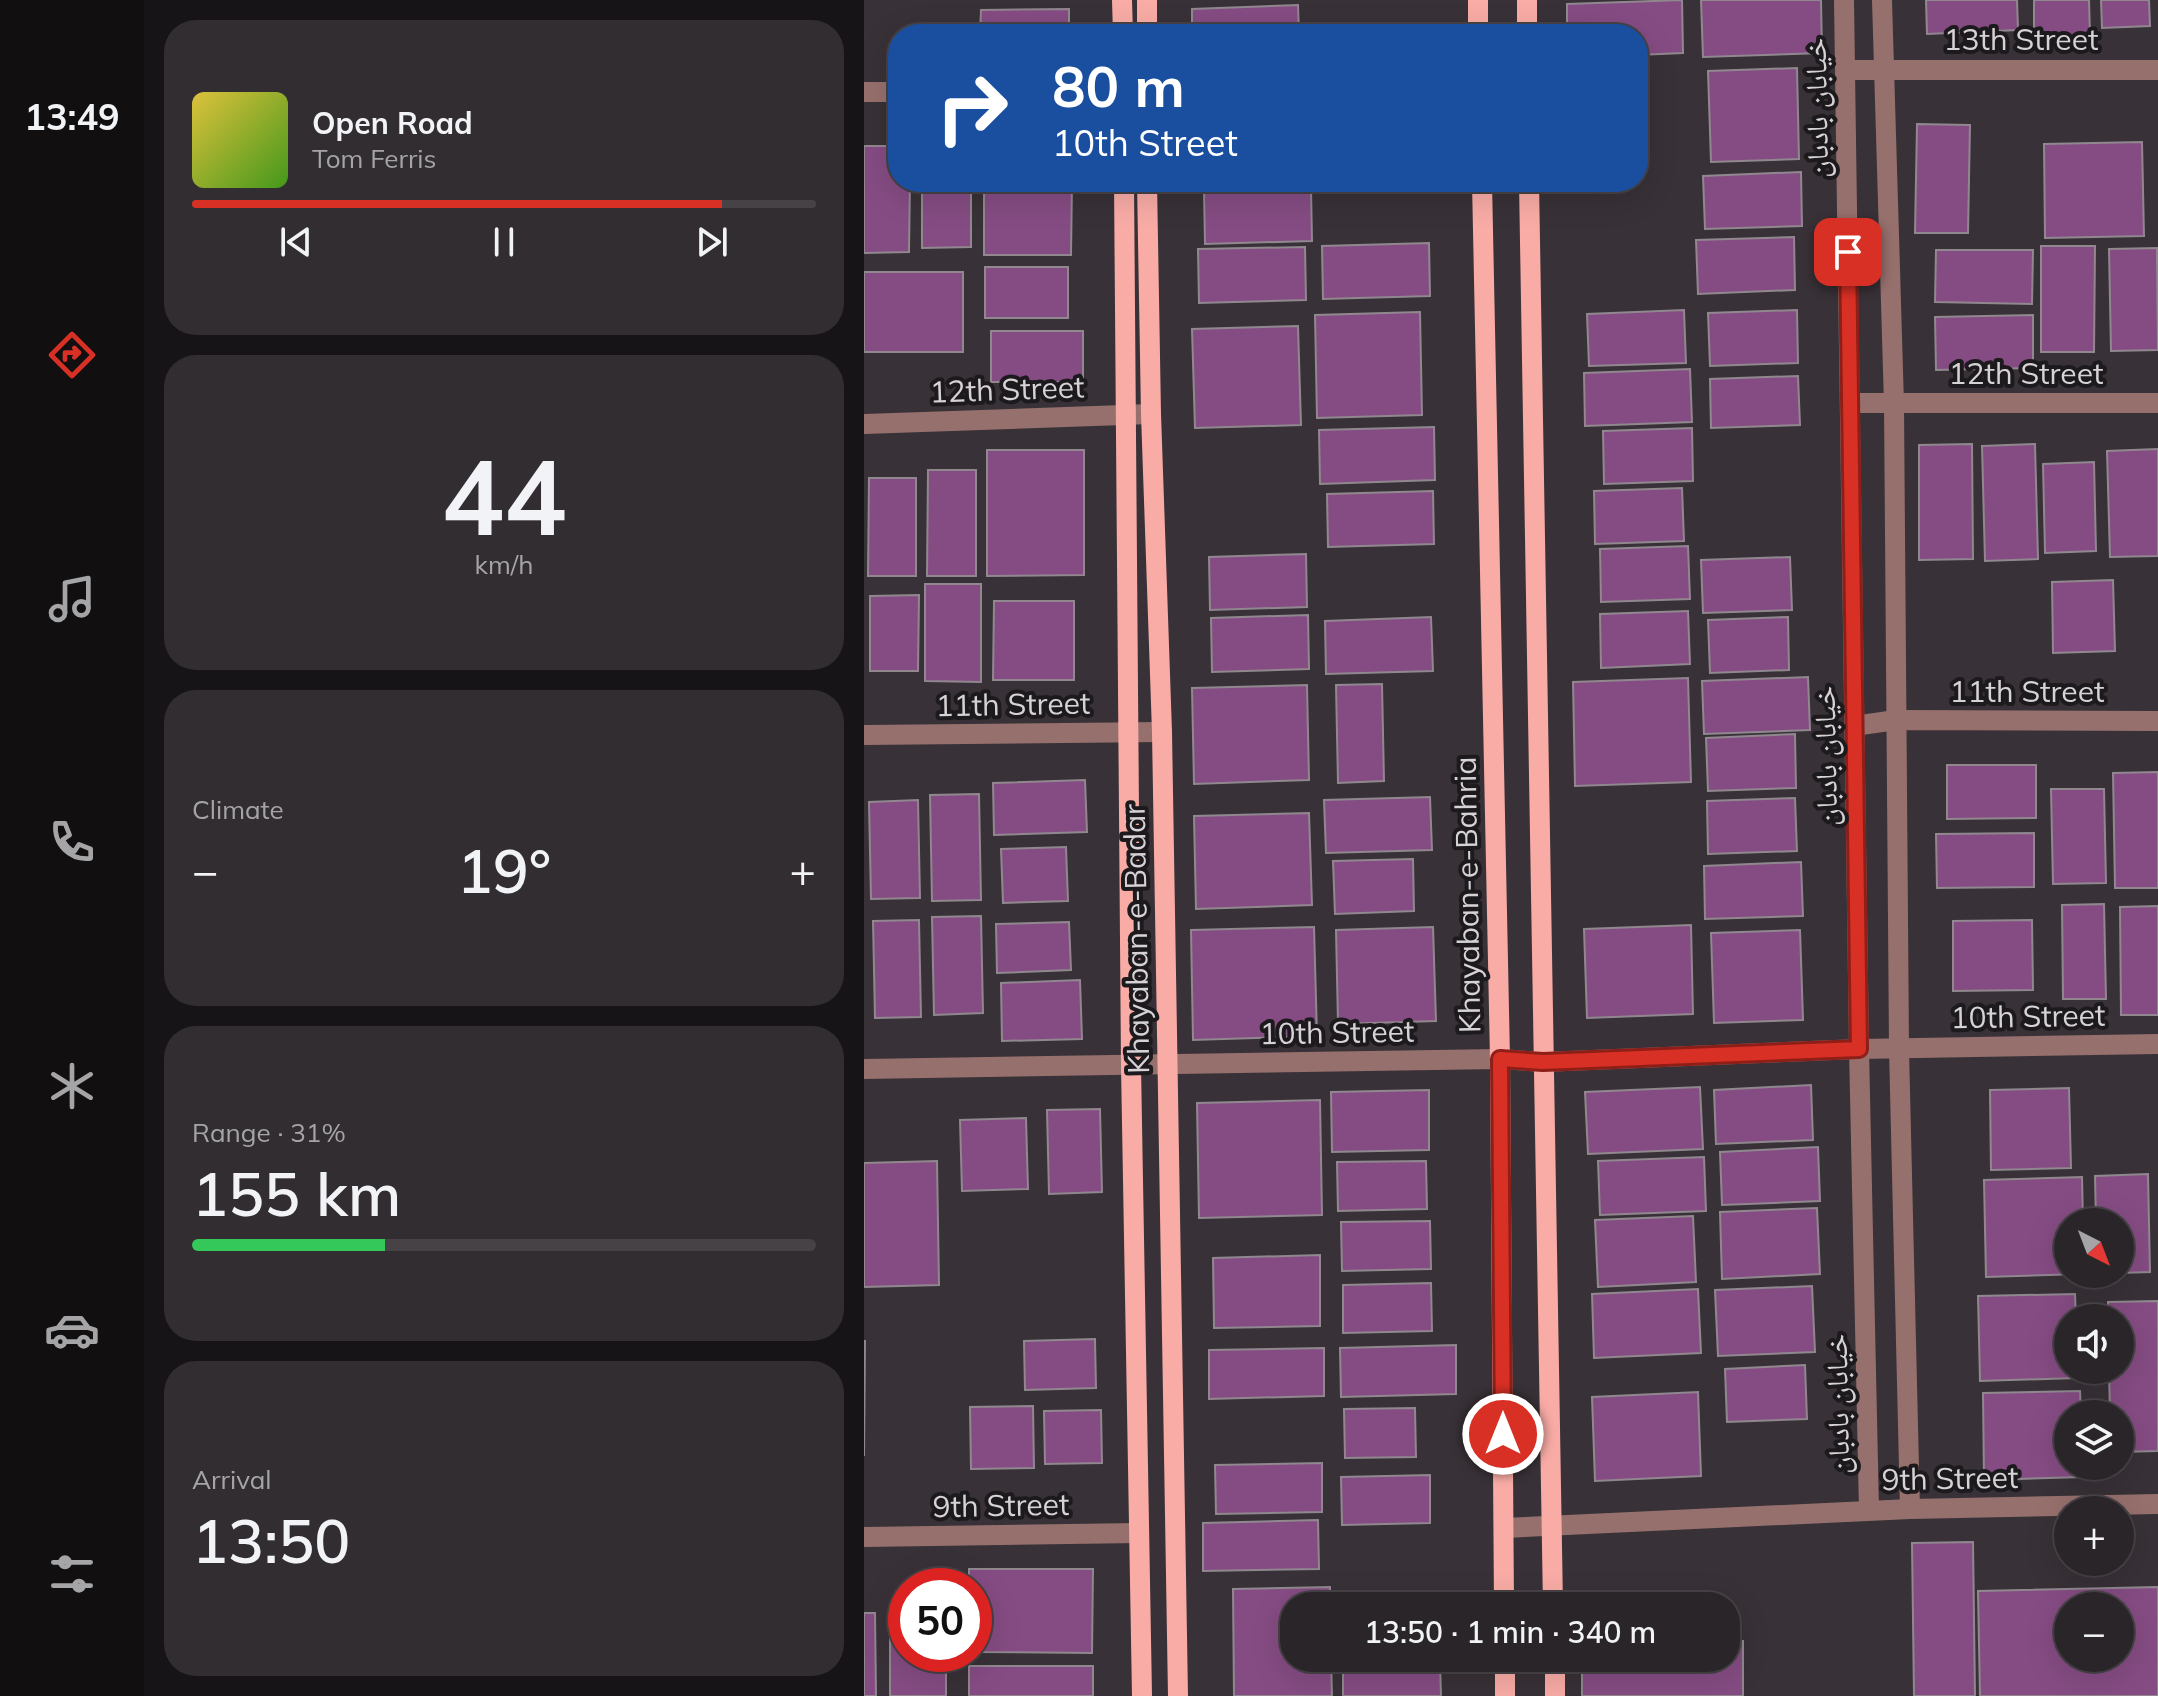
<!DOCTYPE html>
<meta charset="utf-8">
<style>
body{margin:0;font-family:Mulish,"Noto Naskh Arabic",sans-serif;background:#322d31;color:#f1f3f6;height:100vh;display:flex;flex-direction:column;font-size:30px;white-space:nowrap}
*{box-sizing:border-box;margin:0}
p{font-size:26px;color:#a5a5a8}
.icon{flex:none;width:44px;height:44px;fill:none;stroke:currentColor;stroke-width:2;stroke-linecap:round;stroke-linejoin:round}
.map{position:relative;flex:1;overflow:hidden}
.side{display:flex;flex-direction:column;gap:20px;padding:20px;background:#171417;width:720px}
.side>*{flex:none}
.guide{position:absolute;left:24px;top:24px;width:760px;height:168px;border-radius:32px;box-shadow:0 8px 32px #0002,0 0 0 2px #464246;background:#1a4fa0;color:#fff;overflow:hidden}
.needle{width:52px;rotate:138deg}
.fabs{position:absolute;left:1190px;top:1208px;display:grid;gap:16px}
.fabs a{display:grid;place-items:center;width:80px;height:80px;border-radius:50%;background:#2a2529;box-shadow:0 8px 32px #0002,0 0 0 2px #464246;font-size:40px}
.speed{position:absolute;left:24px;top:1568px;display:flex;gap:16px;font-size:40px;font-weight:700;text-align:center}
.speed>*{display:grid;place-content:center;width:104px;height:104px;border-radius:50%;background:#2a2529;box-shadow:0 8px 32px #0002,0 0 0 2px #464246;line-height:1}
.speed .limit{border:12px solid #d22;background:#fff;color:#111}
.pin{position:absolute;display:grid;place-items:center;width:68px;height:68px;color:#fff;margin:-34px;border-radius:16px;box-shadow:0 4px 12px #0006}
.me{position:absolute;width:88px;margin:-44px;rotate:0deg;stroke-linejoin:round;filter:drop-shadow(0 0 6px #0008)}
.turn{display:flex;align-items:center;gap:28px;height:168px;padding:0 32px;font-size:36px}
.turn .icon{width:104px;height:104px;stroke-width:2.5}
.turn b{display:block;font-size:56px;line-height:68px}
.big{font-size:60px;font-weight:600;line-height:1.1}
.side .card{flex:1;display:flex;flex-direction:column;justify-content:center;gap:12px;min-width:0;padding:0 28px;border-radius:32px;background:#322d31}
.side .dial{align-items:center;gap:0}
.dial b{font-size:104px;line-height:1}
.song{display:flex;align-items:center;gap:24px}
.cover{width:96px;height:96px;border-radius:12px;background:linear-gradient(135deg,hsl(50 70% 55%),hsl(100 70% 35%))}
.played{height:8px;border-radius:4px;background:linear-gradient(90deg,#d93025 85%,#464246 85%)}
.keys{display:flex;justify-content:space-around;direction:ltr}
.heat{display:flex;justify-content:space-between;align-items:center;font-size:44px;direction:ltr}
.charge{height:12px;border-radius:6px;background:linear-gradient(90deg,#34c759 31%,#464246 0)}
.trip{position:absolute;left:416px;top:1592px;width:460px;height:80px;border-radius:32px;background:#2a2529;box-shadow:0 8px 32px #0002,0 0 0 2px #464246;font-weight:600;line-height:80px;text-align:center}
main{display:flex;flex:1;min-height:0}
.menu{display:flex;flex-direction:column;width:144px;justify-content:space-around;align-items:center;background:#110f10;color:#a5a5a8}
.menu .icon{width:56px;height:56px}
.menu .active{color:#d93025}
.menu b{font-size:36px;color:#f1f3f6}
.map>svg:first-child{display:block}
.building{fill:#854c83;stroke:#90878f;stroke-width:2;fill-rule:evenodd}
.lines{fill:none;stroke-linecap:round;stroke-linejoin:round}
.minor{stroke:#96706d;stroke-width:20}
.major{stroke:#f9aca6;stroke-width:20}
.route-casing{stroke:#8d1f18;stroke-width:20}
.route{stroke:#d93025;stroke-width:14}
.labels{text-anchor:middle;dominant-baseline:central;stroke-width:8;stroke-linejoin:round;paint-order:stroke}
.street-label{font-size:30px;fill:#d6d2d6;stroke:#1d1a1d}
</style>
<main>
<nav class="menu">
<b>13:49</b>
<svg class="icon active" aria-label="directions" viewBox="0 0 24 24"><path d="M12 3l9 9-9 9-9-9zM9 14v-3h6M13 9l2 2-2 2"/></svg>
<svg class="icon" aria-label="music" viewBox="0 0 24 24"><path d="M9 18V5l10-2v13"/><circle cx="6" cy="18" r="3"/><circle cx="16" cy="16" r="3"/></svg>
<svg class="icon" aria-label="phone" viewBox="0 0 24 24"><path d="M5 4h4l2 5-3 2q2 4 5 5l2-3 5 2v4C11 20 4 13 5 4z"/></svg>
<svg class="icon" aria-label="climate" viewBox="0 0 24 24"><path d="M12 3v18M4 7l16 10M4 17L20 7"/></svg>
<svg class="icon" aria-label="car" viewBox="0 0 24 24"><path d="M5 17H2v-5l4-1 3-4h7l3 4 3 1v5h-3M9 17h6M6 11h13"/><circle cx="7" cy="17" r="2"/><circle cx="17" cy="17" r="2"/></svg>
<svg class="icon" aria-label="filters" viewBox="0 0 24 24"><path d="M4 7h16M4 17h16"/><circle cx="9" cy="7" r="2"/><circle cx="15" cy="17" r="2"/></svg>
</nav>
<section class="side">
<div class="card">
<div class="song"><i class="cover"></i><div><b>Open Road</b><p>Tom Ferris</p></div></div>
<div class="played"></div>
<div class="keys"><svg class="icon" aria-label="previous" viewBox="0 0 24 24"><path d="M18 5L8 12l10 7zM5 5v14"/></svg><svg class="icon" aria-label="pause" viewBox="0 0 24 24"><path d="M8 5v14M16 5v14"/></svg><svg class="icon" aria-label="next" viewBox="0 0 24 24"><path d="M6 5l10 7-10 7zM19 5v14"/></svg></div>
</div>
<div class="card dial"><b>44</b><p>km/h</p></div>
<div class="card"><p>Climate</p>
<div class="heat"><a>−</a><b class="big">19°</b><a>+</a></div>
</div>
<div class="card"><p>Range · 31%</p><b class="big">155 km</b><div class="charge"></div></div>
<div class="card"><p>Arrival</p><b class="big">13:50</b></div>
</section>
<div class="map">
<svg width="1294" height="1696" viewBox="0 0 1294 1696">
<rect width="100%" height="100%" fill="#383137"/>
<g class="building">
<polygon points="818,0 819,53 774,55 774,34 703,34 703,4"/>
<polygon points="837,0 957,0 958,53 839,57"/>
<polygon points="1062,0 1153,0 1154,30 1063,34"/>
<polygon points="1170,0 1225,0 1226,35 1170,37"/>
<polygon points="1237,0 1285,0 1286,26 1238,28"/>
<polygon points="434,5 435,34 328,34 328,9"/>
<polygon points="205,9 205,34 116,34 117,10"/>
<polygon points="933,68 935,159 847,162 844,71"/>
<polygon points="1053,124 1106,125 1104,233 1051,233"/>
<polygon points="1278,142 1280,236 1181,238 1180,144"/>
<polygon points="0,146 34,146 34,182 46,182 45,252 0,253"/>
<polygon points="937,172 938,226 841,229 839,176"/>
<polygon points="58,182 107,182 107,247 58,248"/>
<polygon points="120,182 208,182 207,255 120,255"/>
<polygon points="335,182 433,182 336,185"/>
<polygon points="447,188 448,241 341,244 340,191"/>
<polygon points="930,237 931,290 834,294 832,240"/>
<polygon points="565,243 566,296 459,299 458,246"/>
<polygon points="1177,246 1231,246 1230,352 1177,352"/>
<polygon points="441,247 442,300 335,303 334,249"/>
<polygon points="1293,248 1294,350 1247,351 1245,249"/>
<polygon points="1072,250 1169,250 1168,304 1071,302"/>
<rect x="121" y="267" width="83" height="51"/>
<rect x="0" y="272" width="99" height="80"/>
<polygon points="820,310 822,363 725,366 723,314"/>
<polygon points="933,310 934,363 846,366 844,313"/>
<polygon points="556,312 558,415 453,418 451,315"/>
<polygon points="1169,315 1169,368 1072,370 1071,317"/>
<polygon points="434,326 437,425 331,428 328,329"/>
<rect x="127" y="331" width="92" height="51"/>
<polygon points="826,369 828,422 721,426 720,373"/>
<polygon points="934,376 936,425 847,428 846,379"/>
<polygon points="570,427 571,480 456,484 455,430"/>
<polygon points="828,428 829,481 740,484 739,431"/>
<polygon points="1108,444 1109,559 1055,560 1055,445"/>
<polygon points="1171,444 1174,559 1121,561 1118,446"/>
<polygon points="1294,449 1294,556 1246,557 1243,451"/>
<polygon points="123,450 220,450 220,575 123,576"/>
<polygon points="1230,462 1232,551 1181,553 1179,464"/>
<polygon points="64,470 112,470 112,576 63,576"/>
<polygon points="5,478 52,478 52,576 4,576"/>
<polygon points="818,488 820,541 731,544 730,491"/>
<polygon points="569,491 570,544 464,547 463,494"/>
<polygon points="824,546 826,599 737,602 736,549"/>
<polygon points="442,554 443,607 346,610 345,557"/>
<polygon points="926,557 928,610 839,613 837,560"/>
<polygon points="1249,580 1251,651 1189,653 1188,582"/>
<polygon points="61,584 117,584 117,682 61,681"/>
<polygon points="55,595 54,671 6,671 6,596"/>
<polygon points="130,601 210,601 210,680 129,680"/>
<polygon points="824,611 826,664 737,668 736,614"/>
<polygon points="444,615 445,669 348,672 347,618"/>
<polygon points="567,617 569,671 462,674 461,621"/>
<polygon points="924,617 925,670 846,673 844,620"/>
<polygon points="944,677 946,730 840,734 838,681"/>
<polygon points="824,678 827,782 711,786 709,682"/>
<polygon points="518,684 520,781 474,783 472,685"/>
<polygon points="443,685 445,780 330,784 328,688"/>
<polygon points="931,734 932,788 844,791 842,738"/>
<polygon points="1083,765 1172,765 1172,818 1083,819"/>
<polygon points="1294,772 1294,888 1251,888 1249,773"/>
<polygon points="221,780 223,832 130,835 129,783"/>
<polygon points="1187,789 1240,789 1242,883 1189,884"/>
<polygon points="115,794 117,900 68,901 66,795"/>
<polygon points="566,797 568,850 462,853 460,800"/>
<polygon points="931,798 933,851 844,854 843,801"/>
<polygon points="54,800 56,898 7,899 5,802"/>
<polygon points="445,813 448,905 332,909 330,816"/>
<polygon points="1170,833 1170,887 1073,888 1072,834"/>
<polygon points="202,847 204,901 139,903 137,849"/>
<polygon points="549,859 550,911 471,914 469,861"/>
<polygon points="937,862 939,916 841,919 840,866"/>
<polygon points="1240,904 1242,999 1199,999 1198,905"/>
<polygon points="1294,906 1294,1015 1257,1015 1256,907"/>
<polygon points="117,916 119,1013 70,1015 68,917"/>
<polygon points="55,920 57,1017 11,1018 9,921"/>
<polygon points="1168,920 1169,990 1089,991 1089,921"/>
<polygon points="205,922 207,970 133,973 132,924"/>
<polygon points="827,925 829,1014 723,1018 720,929"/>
<polygon points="450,927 453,1036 329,1040 327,930"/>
<polygon points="569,927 572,1021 474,1024 472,930"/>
<polygon points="936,930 939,1020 850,1023 847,933"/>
<polygon points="216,980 218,1039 138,1041 137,983"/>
<polygon points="947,1085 949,1140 852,1144 850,1090"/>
<polygon points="836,1087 839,1149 724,1154 721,1092"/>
<polygon points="1205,1088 1207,1168 1127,1170 1126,1090"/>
<polygon points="565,1090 565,1150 468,1152 467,1092"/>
<polygon points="456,1100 458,1215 335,1218 333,1103"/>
<polygon points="236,1109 238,1192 185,1194 183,1110"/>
<polygon points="162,1118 164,1189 98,1191 96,1120"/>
<polygon points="954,1147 956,1201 858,1205 856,1152"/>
<polygon points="840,1157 842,1211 736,1215 734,1161"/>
<polygon points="73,1161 75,1285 0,1287 0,1163"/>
<polygon points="562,1161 563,1209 474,1211 473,1162"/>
<polygon points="1284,1174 1286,1272 1256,1273 1256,1222 1232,1222 1231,1176"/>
<polygon points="1218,1177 1219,1222 1204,1222 1204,1274 1220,1274 1122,1277 1120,1180"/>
<polygon points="953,1208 956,1274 858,1279 856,1212"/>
<polygon points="829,1216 832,1282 734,1287 731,1220"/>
<polygon points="566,1221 567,1269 478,1271 477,1222"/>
<polygon points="456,1255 456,1326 350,1328 349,1258"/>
<polygon points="567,1283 568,1331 479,1333 479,1285"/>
<polygon points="948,1286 951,1352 854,1356 851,1290"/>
<polygon points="834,1289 837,1353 730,1358 728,1294"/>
<polygon points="1211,1294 1212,1318 1204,1318 1204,1370 1213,1370 1213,1378 1116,1381 1114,1296"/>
<polygon points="1294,1301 1294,1451 1256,1452 1256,1414 1246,1414 1245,1370 1256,1370 1256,1318 1244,1318 1244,1302"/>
<polygon points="231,1339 232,1388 161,1390 160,1341"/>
<polygon points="0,1341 1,1341 0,1456"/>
<polygon points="592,1345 592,1394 477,1397 476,1348"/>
<polygon points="460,1348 460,1396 345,1399 345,1350"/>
<polygon points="941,1365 943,1419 863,1422 861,1369"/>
<polygon points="1216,1391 1217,1414 1204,1414 1204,1466 1218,1466 1218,1477 1120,1480 1119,1393"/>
<polygon points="834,1392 837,1476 731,1481 728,1397"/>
<polygon points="169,1406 170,1468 107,1469 106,1407"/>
<polygon points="551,1408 552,1457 481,1458 480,1409"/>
<polygon points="237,1410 238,1463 181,1464 180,1411"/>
<polygon points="458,1463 458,1512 352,1514 351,1465"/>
<polygon points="566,1475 566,1523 478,1525 477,1477"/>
<polygon points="454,1520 455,1569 339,1571 339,1523"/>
<polygon points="1109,1542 1111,1696 1050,1696 1048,1543"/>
<polygon points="105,1569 229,1569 228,1653 110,1652 110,1586 105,1586"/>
<polygon points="466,1587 466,1606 430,1606 430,1658 467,1658 468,1696 370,1696 369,1589"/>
<path d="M 1294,1587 L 1294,1696 L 1116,1696 L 1114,1591 ZM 1204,1606 L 1256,1606 L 1256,1658 L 1204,1658 Z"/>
<polygon points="566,1598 566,1606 486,1606 486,1599"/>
<polygon points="0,1613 11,1613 12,1696 0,1696"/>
<polygon points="26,1615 42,1615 42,1654 82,1654 82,1696 26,1696"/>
<polygon points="879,1641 879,1696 718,1696 718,1658 862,1658 862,1642"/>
<polygon points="576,1662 577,1696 479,1696 479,1664"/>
<rect x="105" y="1666" width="124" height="30"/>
</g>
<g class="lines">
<g class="minor">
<polyline points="980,0 995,1049 1005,1510"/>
<polyline points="1018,0 1030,404 1035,1049 1046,1509"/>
<polyline points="982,70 1294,70"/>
<polyline points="0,92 34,92"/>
<polyline points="987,403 1294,403"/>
<polyline points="0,424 287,414"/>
<polyline points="990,726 1032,720 1294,721"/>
<polyline points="0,735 298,732"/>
<polyline points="0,1069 636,1059 679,1062 995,1049 1294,1044"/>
<polyline points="640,1528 1046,1509 1294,1504"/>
<polyline points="0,1537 275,1533"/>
</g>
<g class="major">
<polyline points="258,0 259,34"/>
<polyline points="283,0 283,34"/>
<polyline points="614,0 614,34"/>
<polyline points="663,0 663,34"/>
<polyline points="260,182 267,1066 278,1696"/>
<polyline points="283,182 287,414 298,732 314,1696"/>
<polyline points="618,182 636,1059 640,1606"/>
<polyline points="665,182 689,1606"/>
<polyline points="641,1658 641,1696"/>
<polyline points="691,1658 691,1696"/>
</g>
</g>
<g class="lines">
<g class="route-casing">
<polyline id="route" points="639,1434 636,1059 679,1062 995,1049 984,252"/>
</g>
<use href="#route" class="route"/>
</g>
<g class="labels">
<g class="street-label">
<text x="1157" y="39">13th Street</text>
<text transform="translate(952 108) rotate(-91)">خیابان بادبان</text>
<text x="1162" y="373">12th Street</text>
<text transform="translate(143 389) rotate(-2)">12th Street</text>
<text x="1163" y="691">11th Street</text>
<text transform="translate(149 704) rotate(-1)">11th Street</text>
<text transform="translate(961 756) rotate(-91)">خیابان بادبان</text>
<text transform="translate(603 895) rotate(-91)">Khayaban-e-Bahria</text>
<text transform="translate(272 939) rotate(-91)">Khayaban-e-Badar</text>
<text transform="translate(1164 1016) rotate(-1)">10th Street</text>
<text transform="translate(473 1032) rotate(-1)">10th Street</text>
<text transform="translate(973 1404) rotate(-91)">خیابان بادبان</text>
<text transform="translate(1086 1478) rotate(-1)">9th Street</text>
<text transform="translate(137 1505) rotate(-1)">9th Street</text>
</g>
</g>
</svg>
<div class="fabs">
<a><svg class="needle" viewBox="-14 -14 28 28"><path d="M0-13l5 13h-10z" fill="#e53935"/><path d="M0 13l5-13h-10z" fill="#a5a5a8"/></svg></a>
<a><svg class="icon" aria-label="sound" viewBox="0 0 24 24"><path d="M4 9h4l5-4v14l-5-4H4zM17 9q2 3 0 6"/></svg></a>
<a><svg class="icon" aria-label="layers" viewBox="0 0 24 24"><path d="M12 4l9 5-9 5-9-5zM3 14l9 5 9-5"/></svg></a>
<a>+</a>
<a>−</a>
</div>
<div class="speed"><div class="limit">50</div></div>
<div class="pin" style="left:984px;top:252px;background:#d93025"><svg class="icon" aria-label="arrive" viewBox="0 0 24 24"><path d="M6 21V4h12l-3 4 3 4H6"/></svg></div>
<svg class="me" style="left:639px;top:1434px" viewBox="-20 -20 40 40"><circle r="17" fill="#d93025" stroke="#fff" stroke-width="3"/><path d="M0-11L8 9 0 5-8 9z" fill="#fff"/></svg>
<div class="trip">13:50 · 1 min · 340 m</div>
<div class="guide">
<div class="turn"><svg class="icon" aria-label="right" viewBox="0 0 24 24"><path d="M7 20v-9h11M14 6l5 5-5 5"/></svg><div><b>80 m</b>10th Street</div></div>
</div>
</div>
</main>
